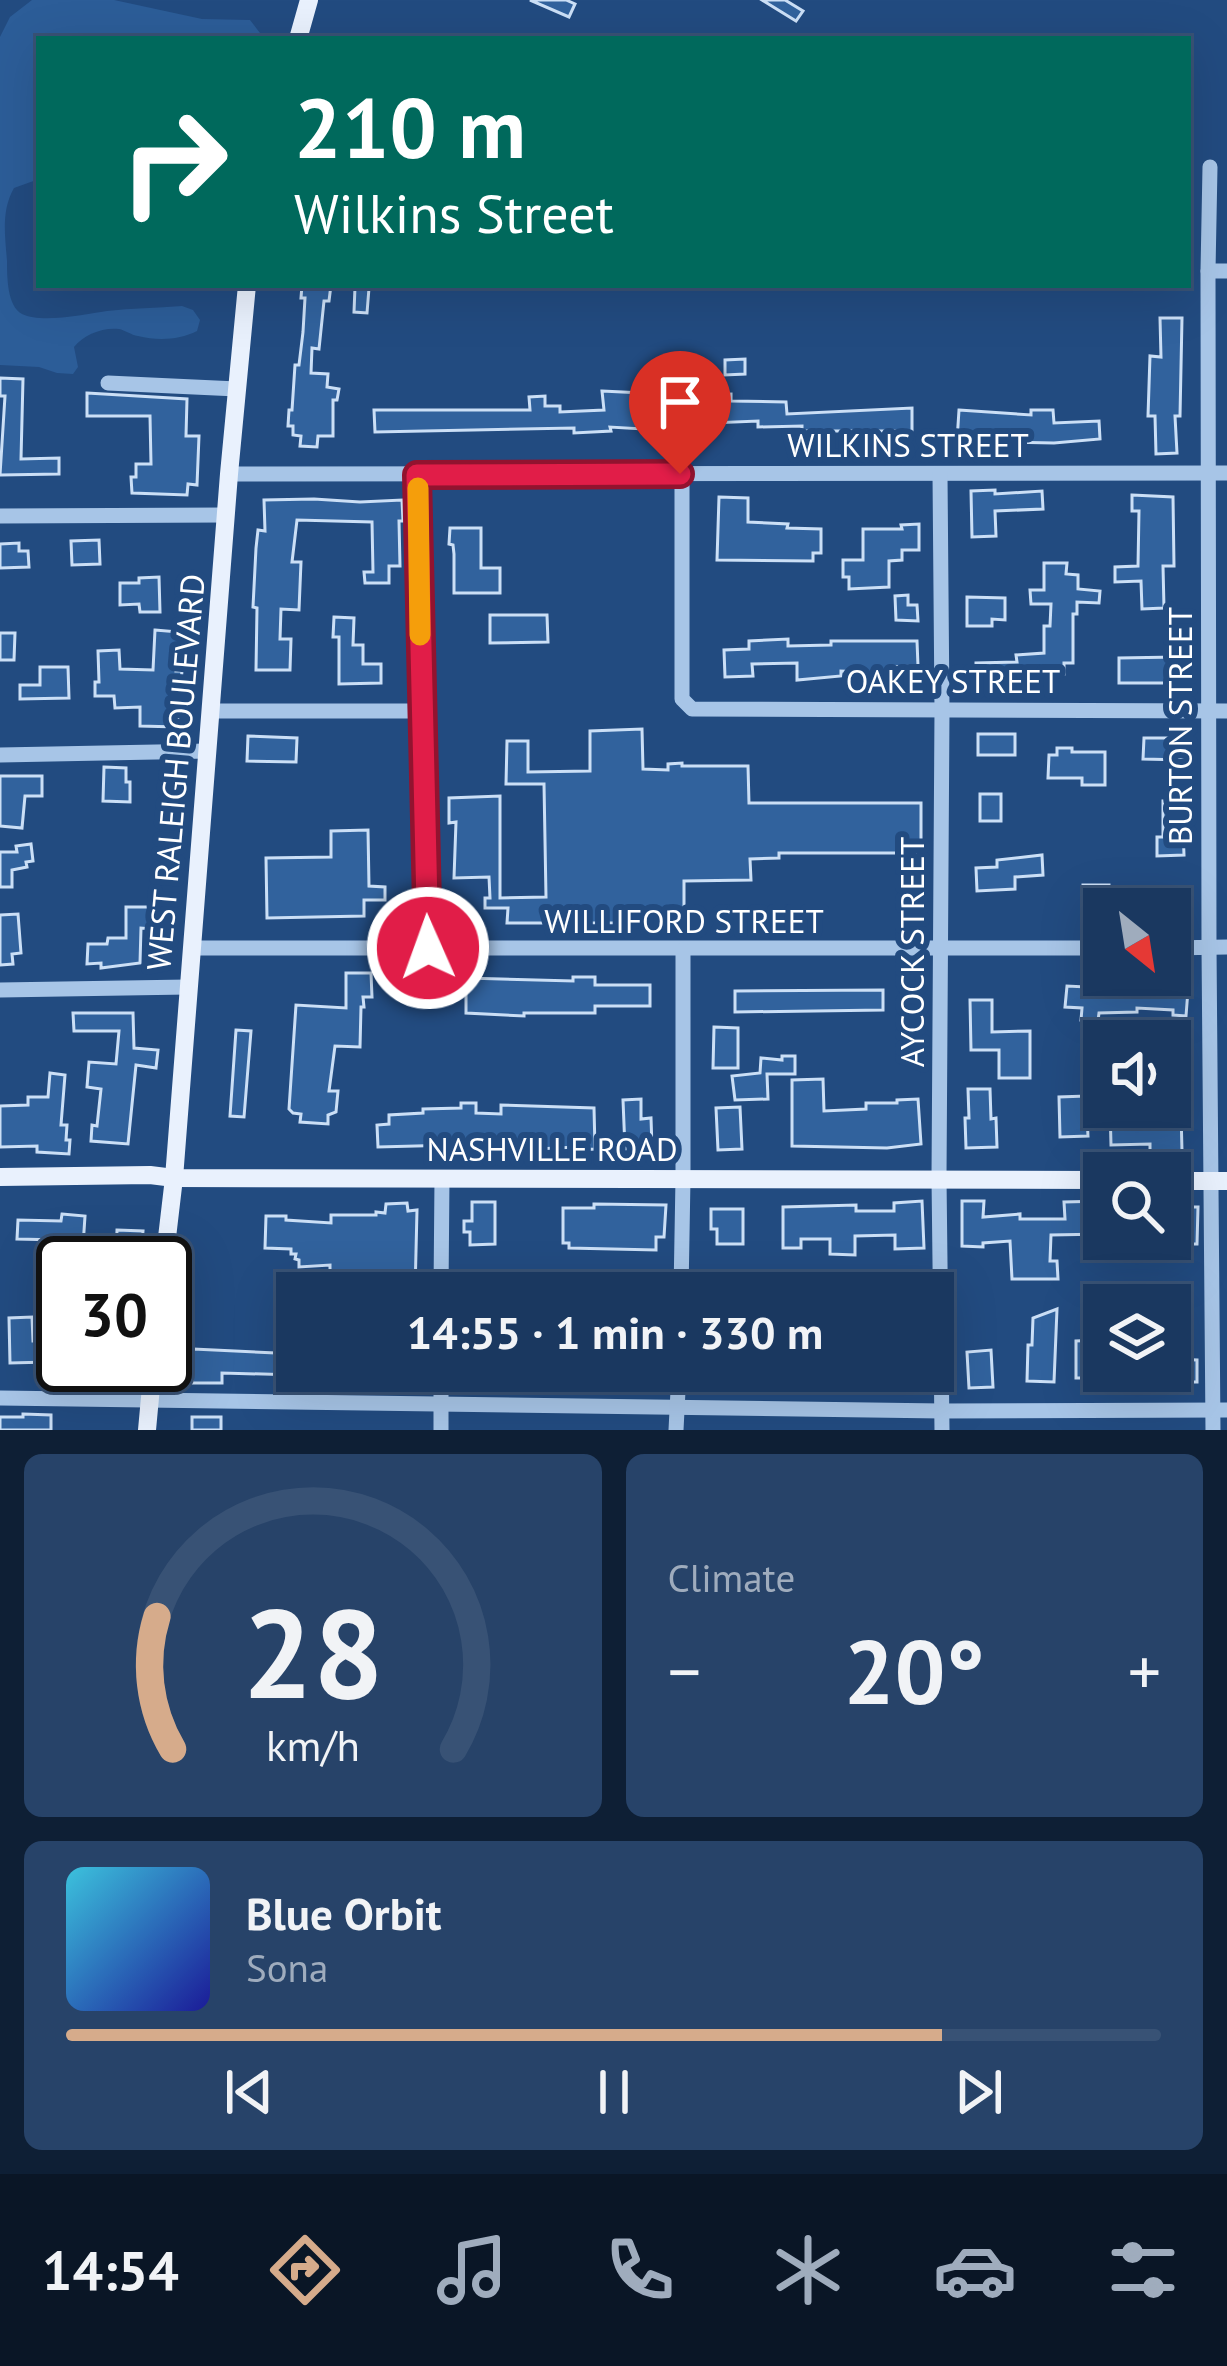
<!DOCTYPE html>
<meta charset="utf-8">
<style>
body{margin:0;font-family:"PT Sans",sans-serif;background:#274369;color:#f1f3f6;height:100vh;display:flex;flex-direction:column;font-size:45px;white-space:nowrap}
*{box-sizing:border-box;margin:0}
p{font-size:39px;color:#9facbd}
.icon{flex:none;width:66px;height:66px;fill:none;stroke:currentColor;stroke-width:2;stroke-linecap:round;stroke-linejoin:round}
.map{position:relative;height:1430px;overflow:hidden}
.side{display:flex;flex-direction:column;gap:24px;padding:24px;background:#0e1f35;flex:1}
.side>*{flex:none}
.guide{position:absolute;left:36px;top:36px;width:1155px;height:252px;border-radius:0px;box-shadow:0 12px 48px #0002,0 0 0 3px #385275;background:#00695c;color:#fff;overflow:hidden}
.needle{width:78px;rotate:150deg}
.buttons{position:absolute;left:1083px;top:888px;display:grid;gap:24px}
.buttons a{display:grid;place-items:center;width:108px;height:108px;border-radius:0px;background:#1a3860;box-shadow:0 12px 48px #0002,0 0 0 3px #385275;font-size:60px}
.speed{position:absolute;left:36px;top:1236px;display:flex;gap:24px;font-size:60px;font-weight:700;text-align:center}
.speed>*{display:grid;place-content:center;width:156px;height:156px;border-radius:50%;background:#1a3860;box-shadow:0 12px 48px #0002,0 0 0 3px #385275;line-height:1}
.speed .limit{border:6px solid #111;border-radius:18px;background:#fff;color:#111}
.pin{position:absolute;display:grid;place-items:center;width:102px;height:102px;color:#fff;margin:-123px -51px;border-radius:50% 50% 50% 0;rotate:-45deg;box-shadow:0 0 12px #0007}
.pin .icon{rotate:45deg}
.me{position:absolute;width:132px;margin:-66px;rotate:358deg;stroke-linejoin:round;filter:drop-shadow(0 0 9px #0008)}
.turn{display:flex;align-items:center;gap:42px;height:252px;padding:0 60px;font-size:54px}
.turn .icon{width:156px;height:156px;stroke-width:2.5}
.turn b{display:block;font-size:84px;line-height:102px}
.big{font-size:90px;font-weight:700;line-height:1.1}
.side .widget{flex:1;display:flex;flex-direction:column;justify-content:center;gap:18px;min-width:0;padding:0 42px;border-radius:18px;background:#274369}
.side .dial{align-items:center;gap:0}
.dial svg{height:312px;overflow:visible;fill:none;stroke:#385275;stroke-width:7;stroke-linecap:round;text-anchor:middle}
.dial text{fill:#f1f3f6;stroke:none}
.song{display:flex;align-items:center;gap:36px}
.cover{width:144px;height:144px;border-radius:18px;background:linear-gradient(135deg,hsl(190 70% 55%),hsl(240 70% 35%))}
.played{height:12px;border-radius:6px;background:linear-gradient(90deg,#d6ab8b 80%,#385275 80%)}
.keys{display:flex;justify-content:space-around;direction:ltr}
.heat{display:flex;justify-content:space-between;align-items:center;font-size:66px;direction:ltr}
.side .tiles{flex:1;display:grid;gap:24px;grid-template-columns:1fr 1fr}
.widget:last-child{grid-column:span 2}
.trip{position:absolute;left:276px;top:1272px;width:678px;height:120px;border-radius:0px;background:#1a3860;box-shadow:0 12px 48px #0002,0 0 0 3px #385275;font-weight:700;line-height:120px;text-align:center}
.dock{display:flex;height:192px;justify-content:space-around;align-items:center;background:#0a1626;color:#9facbd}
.dock .icon{width:84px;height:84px}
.dock .active{color:#d6ab8b}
.dock b{font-size:54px;color:#f1f3f6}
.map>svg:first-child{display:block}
.green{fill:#2c5d98}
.building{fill:#31629d;stroke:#cbdff6;stroke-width:3}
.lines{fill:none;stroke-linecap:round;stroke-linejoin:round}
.minor{stroke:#a7c5e7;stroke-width:15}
.major{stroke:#e9f1fd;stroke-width:18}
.route-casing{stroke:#92132f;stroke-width:30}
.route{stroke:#e11d48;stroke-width:21}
.slow{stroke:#f59e0b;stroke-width:21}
.labels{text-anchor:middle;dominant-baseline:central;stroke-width:12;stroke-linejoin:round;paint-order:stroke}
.street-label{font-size:33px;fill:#fff;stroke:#224b80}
</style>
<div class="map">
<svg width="1227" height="1430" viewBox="0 0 1227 1430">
<rect width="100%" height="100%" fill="#224b80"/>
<path class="green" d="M 32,0 L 114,0 L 202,19 L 250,20 L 260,33 L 258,39 L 39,39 L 39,179 L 14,188 C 1,211 5,235 7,261 C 7,276 7,306 22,314 C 42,324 85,314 107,311 C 132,308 157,308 182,306 L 193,310 L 200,320 L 197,331 C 179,340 158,341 138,336 C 131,335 125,330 119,329 C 103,327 83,335 74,347 L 78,367 L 73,374 L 57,373 L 39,367 L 0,365 L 0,37 L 10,17 Z"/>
<g class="building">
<polygon points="530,0 566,0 575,4 569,17"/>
<polygon points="762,0 785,0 803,11 796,21"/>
<polygon points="302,285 331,285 329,301 324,301 319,349 312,348 311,373 328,374 327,387 339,389 337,400 333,400 333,436 318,436 317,447 300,446 301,436 293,435 293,426 288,426 289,410 292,410 295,365 299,365 303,332 305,298 301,298"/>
<polygon points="355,287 369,288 367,313 354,312"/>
<polygon points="1160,318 1182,318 1180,416 1175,416 1177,453 1156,454 1155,416 1148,416 1150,356 1161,357"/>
<polygon points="745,359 745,374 725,375 725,360"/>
<polygon points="0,378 23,379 21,459 59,458 59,474 0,475 5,396 0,396"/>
<polygon points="602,391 662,394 660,430 610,427 611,431 574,433 574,428 375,432 374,410 530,410 529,397 545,396 545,406 560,406 560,412 604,410"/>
<polygon points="87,393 187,399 186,436 199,436 197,485 188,484 187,495 132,493 131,477 136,477 136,464 151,464 150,416 87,416"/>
<polygon points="731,394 731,401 786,402 787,414 912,408 912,431 802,431 802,426 758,427 758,421 711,423 711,395"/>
<polygon points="959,410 1031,415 1031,410 1053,410 1054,423 1099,421 1100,439 1054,443 957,441"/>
<polygon points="995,490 995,494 1042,491 1043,509 995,511 996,536 972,537 971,491"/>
<polygon points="1132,495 1173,497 1174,566 1163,566 1164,608 1142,609 1141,581 1115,582 1115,567 1138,566 1139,511 1132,511"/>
<polygon points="719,497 748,498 748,522 788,524 787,528 821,529 821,553 813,553 813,561 717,560"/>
<polygon points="314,499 360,502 402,500 403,521 399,521 400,566 389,566 389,583 365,583 364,572 373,572 372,522 297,520 292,562 301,562 299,610 281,609 280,639 291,639 290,670 256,670 257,608 253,607 256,548 258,530 265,531 264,500"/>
<polygon points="919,524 919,550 902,550 902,560 889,561 889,587 849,589 849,577 843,577 843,560 863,560 863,529 902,529 901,525"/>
<polygon points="450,528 481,528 481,568 500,568 500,593 454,593 454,554 453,545 449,544"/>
<polygon points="99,540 100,564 72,565 71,541"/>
<polygon points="19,543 19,551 28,551 29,567 0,568 0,544"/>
<polygon points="1044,563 1067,563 1066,574 1078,575 1078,589 1100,591 1099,603 1077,602 1077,614 1073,614 1073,663 1064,663 1064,674 1007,676 1008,684 976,684 976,663 1017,662 1016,655 1044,653 1044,626 1050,626 1051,604 1031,604 1030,590 1044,590"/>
<polygon points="159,577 160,612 140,612 139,604 120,605 120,583 139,583 139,578"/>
<polygon points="908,595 908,605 917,605 918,621 896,620 895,596"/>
<polygon points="967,597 1005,598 1005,620 992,619 992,626 967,626"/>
<polygon points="490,615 547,615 548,642 490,643"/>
<polygon points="334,617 354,618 353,645 363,645 363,664 381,664 381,683 339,684 339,637 333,637"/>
<polygon points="155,630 179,632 176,671 182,671 177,727 140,726 140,707 115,708 114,696 95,696 95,682 99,682 98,651 119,650 120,669 153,670"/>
<polygon points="0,633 15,633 14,660 0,660"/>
<polygon points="788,639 788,646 831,645 831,641 917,641 918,666 889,667 889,672 878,672 878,679 863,679 863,672 841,671 841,676 797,680 797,663 752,664 753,676 725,677 724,650 749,649 749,641"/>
<polygon points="1176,657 1176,683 1119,683 1119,658"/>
<polygon points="40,667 68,667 69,698 20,699 20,685 40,685"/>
<polygon points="642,729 643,769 668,770 668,764 682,763 682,766 748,766 749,803 921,803 921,853 779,853 779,858 750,859 751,880 684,881 684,913 636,912 637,923 507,923 508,908 485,908 485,898 490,898 489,877 454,878 456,822 449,823 449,798 500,796 500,898 546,897 544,784 506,784 507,741 528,741 528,772 590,771 590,731"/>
<rect x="978" y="734" width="37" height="21"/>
<polygon points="248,736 297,738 296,762 247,761"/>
<polygon points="1144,738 1185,738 1185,760 1143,759"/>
<polygon points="1057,748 1072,748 1072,752 1105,752 1105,785 1082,785 1082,778 1048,778 1049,755 1057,755"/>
<polygon points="104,767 126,768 126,782 130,782 130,802 103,801"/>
<polygon points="0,776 42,776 42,796 25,796 22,828 0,826"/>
<rect x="980" y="794" width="21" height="27"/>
<polygon points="1182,800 1184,855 1157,856 1157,837 1163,837 1163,801"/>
<polygon points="368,830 369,886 385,887 385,900 364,900 364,916 267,918 266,858 331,857 331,831"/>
<polygon points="31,844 33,861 26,862 27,867 12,870 12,887 0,887 0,852 17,852 16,846"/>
<polygon points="1042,855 1043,875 1015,877 1015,889 977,891 976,868 997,867 997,860"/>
<polygon points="1083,885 1109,885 1109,909 1104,909 1104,917 1083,917"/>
<polygon points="1170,900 1189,900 1190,923 1170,923"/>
<polygon points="126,907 154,907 154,929 141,928 140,963 101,968 101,963 87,964 88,944 107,944 108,938 126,938"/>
<polygon points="18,914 21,953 12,954 13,964 0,965 0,915"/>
<polygon points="346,973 371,973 372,997 363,997 364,1007 361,1007 360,1047 335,1046 329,1091 338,1091 336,1112 328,1115 328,1124 300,1122 301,1114 293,1113 289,1109 296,1005 346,1008"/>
<polygon points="573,977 595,977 595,985 650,985 650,1006 595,1006 595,1013 524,1013 524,1016 466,1013 466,978 573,981"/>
<polygon points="1086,978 1116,980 1116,984 1137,983 1137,987 1188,990 1186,1016 1173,1015 1173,1010 1137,1008 1137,1012 1099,1013 1098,1021 1081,1020 1082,1008 1065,1007 1067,986 1086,987"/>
<polygon points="883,990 883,1010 735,1012 735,991"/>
<polygon points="970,1000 992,1000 992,1032 1030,1031 1030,1078 999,1078 999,1050 971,1050"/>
<polygon points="73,1013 133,1013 134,1048 158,1050 156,1068 136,1065 128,1144 91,1141 92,1125 97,1126 101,1089 87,1087 89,1062 116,1064 119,1031 74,1031"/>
<polygon points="714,1027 738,1028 738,1068 713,1068"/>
<polygon points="236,1030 251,1031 244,1117 230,1116"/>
<polygon points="782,1056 795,1056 795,1074 767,1074 768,1099 735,1100 732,1076 760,1073 761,1058 782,1060"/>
<polygon points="50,1073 65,1075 61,1125 67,1125 66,1140 70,1140 69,1154 37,1152 37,1146 0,1147 0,1106 28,1105 28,1097 48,1097"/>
<polygon points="823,1079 824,1111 866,1109 866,1103 897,1103 897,1100 918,1099 921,1144 887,1148 792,1146 792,1080"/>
<polygon points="968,1089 990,1089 991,1119 996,1118 997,1147 966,1148 965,1118 969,1118"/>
<polygon points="1086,1096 1088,1136 1060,1137 1059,1097"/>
<polygon points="641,1099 641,1119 651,1118 652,1147 625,1149 623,1100"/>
<polygon points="461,1103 476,1103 476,1113 501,1114 501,1105 594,1108 595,1149 577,1150 577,1147 495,1151 494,1143 454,1142 454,1145 378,1147 377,1125 389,1124 389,1115 423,1113 423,1109 461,1108"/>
<polygon points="740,1107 742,1149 718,1150 716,1108"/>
<polygon points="1110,1107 1167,1107 1167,1112 1181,1112 1182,1151 1150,1152 1150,1144 1111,1145"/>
<polygon points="922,1201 924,1248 895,1249 895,1235 855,1236 855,1255 830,1254 830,1239 801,1239 801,1248 783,1248 783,1207 856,1205 856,1211 894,1211 894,1203"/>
<polygon points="962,1201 984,1201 983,1217 1020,1214 1020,1219 1065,1219 1064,1202 1104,1201 1104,1234 1051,1235 1050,1261 1057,1261 1058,1279 1012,1279 1010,1241 983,1243 983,1247 962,1246"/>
<polygon points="472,1202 495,1202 495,1244 470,1245 470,1232 464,1232 464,1221 472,1221"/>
<polygon points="407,1203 408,1211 417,1210 415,1293 330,1293 330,1265 299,1267 299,1260 295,1259 296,1254 291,1254 291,1249 265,1248 266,1216 286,1216 286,1220 331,1223 331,1215 376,1215 376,1212 385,1213 386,1204"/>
<polygon points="594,1204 666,1205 664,1237 656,1237 656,1250 569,1248 569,1243 563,1243 563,1208 594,1208"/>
<polygon points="1170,1207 1198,1207 1197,1244 1187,1244 1187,1257 1170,1257"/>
<polygon points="711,1209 743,1209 743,1244 717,1244 717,1229 711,1229"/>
<polygon points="62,1214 85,1216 83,1246 60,1244 60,1240 17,1239 18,1220 61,1221"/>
<polygon points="117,1230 143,1231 141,1260 116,1259"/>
<polygon points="717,1275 743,1275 743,1293 716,1293"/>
<polygon points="1191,1284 1192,1304 1176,1305 1175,1285"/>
<polygon points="1057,1309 1054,1382 1027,1381 1028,1345 1032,1345 1033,1318"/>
<polygon points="32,1317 33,1341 48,1341 48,1362 10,1363 9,1318"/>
<polygon points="1100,1340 1100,1358 1104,1357 1104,1381 1083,1385 1083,1378 1076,1378 1076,1341"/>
<polygon points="193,1349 297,1354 297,1375 222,1373 222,1383 192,1383"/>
<polygon points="991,1350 993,1387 969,1388 967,1352"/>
<polygon points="1170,1359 1197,1360 1197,1382 1170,1382"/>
<rect x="858" y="1371" width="68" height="15"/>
<polygon points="23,1414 51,1415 51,1430 0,1430 0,1417 23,1417"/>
<rect x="192" y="1417" width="29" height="13"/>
</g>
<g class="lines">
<g class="minor">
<polyline points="1210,167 1208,271 1209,947 1213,1430"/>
<polyline points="1208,271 1227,271"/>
<polyline points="682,366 682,699 692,709 1227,711"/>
<polyline points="108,383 237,389"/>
<polyline points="229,474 1227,473"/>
<polyline points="940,474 942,710 939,1178 942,1430"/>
<polyline points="417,475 428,948"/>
<polyline points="0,516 225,515"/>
<polyline points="211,711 421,711"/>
<polyline points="0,755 208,751"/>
<polyline points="192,948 1104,948"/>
<polyline points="1170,948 1227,947"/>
<polyline points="0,990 188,987"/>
<polyline points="441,1293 442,1178"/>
<polyline points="681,1293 683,1178 683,950"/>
<polyline points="441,1371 441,1430"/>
<polyline points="0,1398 942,1411 1227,1410"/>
<polyline points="60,1398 61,1282"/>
<polyline points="676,1430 679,1371"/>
</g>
<g class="major">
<polyline points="298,39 309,0"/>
<polyline points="0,1177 150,1175 174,1178 1104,1180"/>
<polyline points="1170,1181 1227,1181"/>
<polyline points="164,1263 174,1178 229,474 247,285"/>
<polyline points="147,1430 153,1365"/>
</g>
</g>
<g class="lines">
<g class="route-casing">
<polyline id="route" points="428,948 417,475 680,474"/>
</g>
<use href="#route" class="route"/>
<polyline class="slow" points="418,488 420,635"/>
</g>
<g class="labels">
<g class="street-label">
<text x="908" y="444">WILKINS STREET</text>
<text x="953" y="680">OAKEY STREET</text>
<text transform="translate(1179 726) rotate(-90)">BURTON STREET</text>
<text transform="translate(175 772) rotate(-85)">WEST RALEIGH BOULEVARD</text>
<text x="684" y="920">WILLIFORD STREET</text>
<text transform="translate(911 952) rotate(-90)">AYCOCK STREET</text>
<text x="552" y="1148">NASHVILLE ROAD</text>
</g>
</g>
</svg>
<div class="buttons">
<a><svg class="needle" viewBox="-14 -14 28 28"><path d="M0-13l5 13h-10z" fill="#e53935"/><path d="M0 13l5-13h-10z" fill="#9facbd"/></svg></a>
<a><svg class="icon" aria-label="sound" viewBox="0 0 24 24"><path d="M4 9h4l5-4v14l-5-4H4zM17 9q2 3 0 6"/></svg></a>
<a><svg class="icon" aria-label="search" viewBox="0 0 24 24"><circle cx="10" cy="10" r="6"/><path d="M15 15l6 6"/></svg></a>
<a><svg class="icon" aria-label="layers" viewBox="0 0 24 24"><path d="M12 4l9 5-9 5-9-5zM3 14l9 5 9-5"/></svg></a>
</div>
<div class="speed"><div class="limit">30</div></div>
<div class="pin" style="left:680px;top:474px;background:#d93025"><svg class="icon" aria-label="arrive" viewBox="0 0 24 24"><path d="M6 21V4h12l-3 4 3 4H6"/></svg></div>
<svg class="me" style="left:428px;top:948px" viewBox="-20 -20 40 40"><circle r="17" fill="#e11d48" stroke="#fff" stroke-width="3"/><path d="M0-11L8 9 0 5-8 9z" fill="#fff"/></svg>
<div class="trip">14:55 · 1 min · 330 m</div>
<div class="guide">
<div class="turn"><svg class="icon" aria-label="right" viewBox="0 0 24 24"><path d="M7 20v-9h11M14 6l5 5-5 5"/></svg><div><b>210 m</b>Wilkins Street</div></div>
</div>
</div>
<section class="side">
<div class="tiles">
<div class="widget dial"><svg viewBox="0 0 100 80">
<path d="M14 69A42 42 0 1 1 86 69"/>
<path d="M14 69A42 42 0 0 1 10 35" stroke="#d6ab8b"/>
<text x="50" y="56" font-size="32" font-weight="700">28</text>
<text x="50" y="72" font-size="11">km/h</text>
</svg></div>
<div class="widget"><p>Climate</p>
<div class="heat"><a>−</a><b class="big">20°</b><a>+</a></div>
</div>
<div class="widget">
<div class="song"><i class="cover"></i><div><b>Blue Orbit</b><p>Sona</p></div></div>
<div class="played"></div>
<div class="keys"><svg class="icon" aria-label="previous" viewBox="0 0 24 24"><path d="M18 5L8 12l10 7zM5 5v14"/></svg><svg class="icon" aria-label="pause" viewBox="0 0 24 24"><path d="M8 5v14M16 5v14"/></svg><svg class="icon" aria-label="next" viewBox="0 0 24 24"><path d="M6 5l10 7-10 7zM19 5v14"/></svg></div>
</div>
</div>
</section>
<nav class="dock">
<b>14:54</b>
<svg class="icon active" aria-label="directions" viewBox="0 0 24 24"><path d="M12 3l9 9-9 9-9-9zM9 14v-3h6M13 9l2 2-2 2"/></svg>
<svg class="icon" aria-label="music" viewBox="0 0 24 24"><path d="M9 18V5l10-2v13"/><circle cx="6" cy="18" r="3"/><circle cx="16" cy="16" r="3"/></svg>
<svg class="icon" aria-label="phone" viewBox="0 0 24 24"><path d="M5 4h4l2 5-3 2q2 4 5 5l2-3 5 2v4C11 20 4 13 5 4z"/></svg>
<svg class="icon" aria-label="climate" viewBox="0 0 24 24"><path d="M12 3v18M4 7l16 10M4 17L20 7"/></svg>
<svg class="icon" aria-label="car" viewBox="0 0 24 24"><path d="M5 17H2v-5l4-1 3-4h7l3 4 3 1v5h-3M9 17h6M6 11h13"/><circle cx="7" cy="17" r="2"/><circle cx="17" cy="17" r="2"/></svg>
<svg class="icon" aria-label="filters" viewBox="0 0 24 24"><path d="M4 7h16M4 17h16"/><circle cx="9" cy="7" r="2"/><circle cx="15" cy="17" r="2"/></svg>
</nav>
